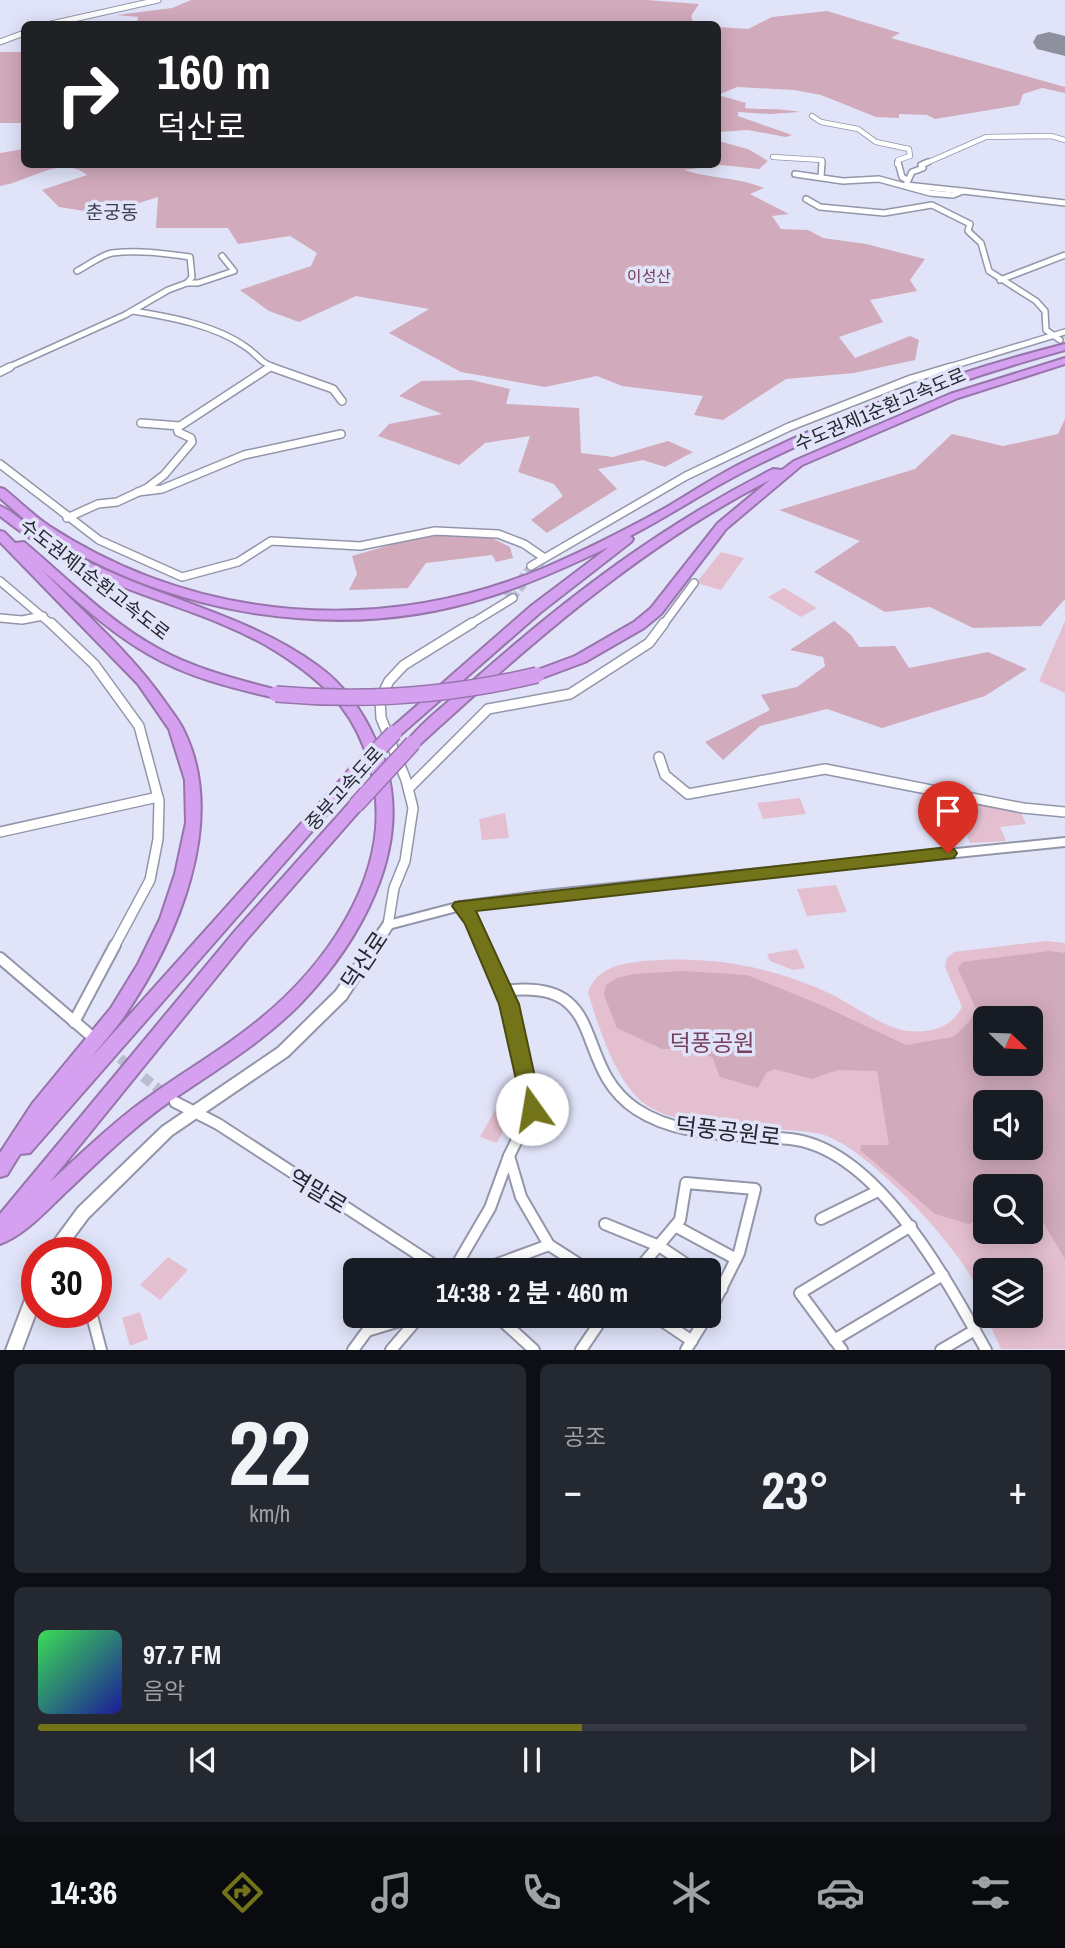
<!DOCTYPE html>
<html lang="ko">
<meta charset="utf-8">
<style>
body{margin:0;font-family:"Archivo Narrow","Noto Sans KR",sans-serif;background:#242831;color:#f1f3f6;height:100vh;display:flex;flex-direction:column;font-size:26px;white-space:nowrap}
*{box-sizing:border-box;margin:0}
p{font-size:23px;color:#9ea1a6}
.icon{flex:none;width:38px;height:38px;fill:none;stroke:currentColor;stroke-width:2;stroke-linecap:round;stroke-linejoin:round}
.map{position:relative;height:1350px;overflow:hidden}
.panel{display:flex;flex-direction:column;gap:14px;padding:14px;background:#0d0f14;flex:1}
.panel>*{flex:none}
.hud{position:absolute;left:21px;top:21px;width:700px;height:147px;border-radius:10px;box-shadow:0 4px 18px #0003;background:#202124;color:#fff;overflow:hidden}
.needle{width:46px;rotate:113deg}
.controls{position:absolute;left:973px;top:1006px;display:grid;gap:14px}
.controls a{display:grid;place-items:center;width:70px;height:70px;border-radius:10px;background:#171b24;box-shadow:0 4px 18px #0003;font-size:35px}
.speed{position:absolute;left:21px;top:1237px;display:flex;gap:14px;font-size:35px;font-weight:700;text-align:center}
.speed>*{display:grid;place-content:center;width:91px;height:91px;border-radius:50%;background:#171b24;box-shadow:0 4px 18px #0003;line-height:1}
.speed .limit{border:10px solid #d22;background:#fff;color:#111}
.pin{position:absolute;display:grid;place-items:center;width:60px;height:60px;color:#fff;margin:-72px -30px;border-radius:50% 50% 50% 0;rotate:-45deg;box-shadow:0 0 7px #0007}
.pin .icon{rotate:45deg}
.me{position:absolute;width:77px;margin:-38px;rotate:347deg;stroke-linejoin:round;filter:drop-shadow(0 0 5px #0008)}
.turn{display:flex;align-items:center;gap:24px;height:147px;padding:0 21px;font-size:32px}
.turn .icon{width:91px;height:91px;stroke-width:2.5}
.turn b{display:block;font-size:49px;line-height:60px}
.big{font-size:52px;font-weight:700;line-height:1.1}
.panel .widget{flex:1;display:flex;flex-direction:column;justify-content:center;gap:10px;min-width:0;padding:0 24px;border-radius:10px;background:#242831}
.panel .dial{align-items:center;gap:0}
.dial b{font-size:91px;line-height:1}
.song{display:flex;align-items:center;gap:21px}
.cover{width:84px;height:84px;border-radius:10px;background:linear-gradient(135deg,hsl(130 70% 55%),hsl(240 70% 35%))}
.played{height:7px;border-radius:4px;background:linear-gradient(90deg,#737419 55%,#363941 55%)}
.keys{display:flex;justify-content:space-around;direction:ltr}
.heat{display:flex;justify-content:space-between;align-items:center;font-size:38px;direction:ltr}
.panel .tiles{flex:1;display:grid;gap:14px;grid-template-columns:1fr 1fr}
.widget:last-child{grid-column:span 2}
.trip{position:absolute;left:343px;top:1258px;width:378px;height:70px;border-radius:10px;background:#171b24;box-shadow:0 4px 18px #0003;font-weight:700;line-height:70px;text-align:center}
.tabs{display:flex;height:112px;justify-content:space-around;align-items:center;background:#090b0e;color:#9ea1a6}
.tabs .icon{width:49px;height:49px}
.tabs .active{color:#737419}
.tabs b{font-size:32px;color:#f1f3f6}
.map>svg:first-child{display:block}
.green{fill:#e4bfd0;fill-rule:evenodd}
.forest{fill:#d1aabc;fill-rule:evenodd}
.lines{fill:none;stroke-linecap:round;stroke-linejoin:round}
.runway{fill:#8e909e;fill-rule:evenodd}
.minor-tunnel-far1{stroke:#bbbed0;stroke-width:7;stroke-dasharray:7 3.5;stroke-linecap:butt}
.minor-tunnel{stroke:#bbbed0;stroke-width:10;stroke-dasharray:10 5;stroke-linecap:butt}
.minor-far4-casing{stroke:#9396a9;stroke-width:6}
.minor-far3-casing{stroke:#9396a9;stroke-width:8}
.minor-far2-casing{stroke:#9396a9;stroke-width:10}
.minor-far1-casing{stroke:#9396a9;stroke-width:12}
.minor-casing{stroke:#9396a9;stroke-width:14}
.tertiary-casing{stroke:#9396a9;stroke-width:7}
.secondary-casing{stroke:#9396a9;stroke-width:4}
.motorway-casing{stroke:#9775ab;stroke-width:4}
.minor-far4{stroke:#fff;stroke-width:4.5}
.minor-far3{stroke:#fff;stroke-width:5}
.minor-far2{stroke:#fff;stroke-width:7}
.minor-far1{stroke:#fff;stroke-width:9}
.minor{stroke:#fff;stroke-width:10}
.tertiary{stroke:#fff;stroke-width:5}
.secondary{fill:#fff;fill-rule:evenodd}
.motorway{fill:#d4a0ef;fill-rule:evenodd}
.motorway-bridge-casing{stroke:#9775ab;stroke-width:18;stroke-linecap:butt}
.motorway-bridge{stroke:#d4a0ef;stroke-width:15}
.route{fill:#737419;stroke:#4b4b10;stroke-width:2}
.labels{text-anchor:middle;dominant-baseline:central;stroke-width:7;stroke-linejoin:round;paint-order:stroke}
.far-park-label{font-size:16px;fill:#75415d;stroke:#e1e4f9}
.far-quarter-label{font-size:19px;fill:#3b3c4d;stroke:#e1e4f9}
.street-label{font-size:19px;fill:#25262e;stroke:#e1e4f9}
.near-street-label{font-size:23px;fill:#25262e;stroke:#e1e4f9}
.near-park-label{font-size:23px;fill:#75415d;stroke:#e1e4f9}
</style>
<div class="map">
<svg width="1065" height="1350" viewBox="0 0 1065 1350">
<rect width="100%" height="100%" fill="#e1e4f9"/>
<g class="green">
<polygon points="721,552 744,558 721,590 696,583"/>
<polygon points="784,588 817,608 801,617 768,597"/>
<polygon points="1065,621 1065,693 1039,681"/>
<polygon points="800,798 806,814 763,819 757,803"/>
<polygon points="952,799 1020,811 1026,824 1000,827 1006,841 970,843"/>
<polygon points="505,813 509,838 482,840 479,819"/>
<polygon points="836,885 847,912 807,916 797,889"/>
<path d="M 1046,941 L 1065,943 L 1065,1349 L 1001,1349 L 986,1316 L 1031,1316 L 1031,1270 L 985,1270 L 985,1315 C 981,1302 977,1286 970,1275 C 947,1236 861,1140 816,1133 C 770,1126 682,1131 645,1104 C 616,1083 598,1026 588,992 C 598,967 619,964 644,961 C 709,955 772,966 831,994 C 851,1004 886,1029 908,1031 C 931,1033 951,1028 962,1007 L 945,967 L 947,958 L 954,952 ZM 985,1018 L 1031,1018 L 1031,1064 L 985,1064 ZM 985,1102 L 1031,1102 L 1031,1148 L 985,1148 ZM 985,1186 L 1031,1186 L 1031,1232 L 985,1232 Z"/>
<polygon points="797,949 805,968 793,970 770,961 767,954"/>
<polygon points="499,1103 504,1105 498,1119 508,1122 497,1143 480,1137"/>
<polygon points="168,1257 188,1270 160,1300 140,1285"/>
<polygon points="140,1312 148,1339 130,1346 122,1318"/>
</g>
<g class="forest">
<polygon points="191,0 647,0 699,4 691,16 693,22 703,24 137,24 138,17 117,15 172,8"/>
<path d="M 827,11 L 900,33 L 891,38 L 1065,87 L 1065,93 L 1042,88 L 1023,94 L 1019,105 L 935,119 L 927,115 L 899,114 L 899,118 L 876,117 L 821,95 L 794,90 L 737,87 L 718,95 L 746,103 L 745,108 C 765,110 780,108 800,112 L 770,114 L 738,112 L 738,116 L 792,135 L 786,137 L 748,130 L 718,132 L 718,27 L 748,29 L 772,17 Z"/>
<rect x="0" y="52" width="24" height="71"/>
<path d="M 718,141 L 748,149 L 768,161 L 759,169 L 721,165 L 684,170 C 711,179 738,177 764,188 L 750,194 L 789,214 L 772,216 L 781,229 L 808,230 L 823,238 L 866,244 L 925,259 L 910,280 L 917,291 L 870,300 L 883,322 L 839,337 L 855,358 L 910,336 L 919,340 L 915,360 L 854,373 L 786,379 L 723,420 L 694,415 L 703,396 L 622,386 L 597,376 L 545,387 L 461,372 L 389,333 L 429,309 L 356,296 L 299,322 L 269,311 L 240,290 L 311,266 L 317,253 L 290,236 L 238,244 L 228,228 L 156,228 L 158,197 L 104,214 L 59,207 L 42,190 L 87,175 C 61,154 29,182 0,186 L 0,153 L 24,149 L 24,164 L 718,164 Z"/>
<polygon points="471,380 510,389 506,404 579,408 581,453 613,457 668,441 693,452 665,467 643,460 598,469 617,489 547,533 531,520 563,496 554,484 518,472 530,436 485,443 459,465 378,436 389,424 442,414 399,396 421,381"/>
<polygon points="1065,419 1065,599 1041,626 973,628 930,607 885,612 814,572 860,541 779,510 915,469 952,434 1003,446 1058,434"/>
<polygon points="428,534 488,536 510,547 513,558 496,562 492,555 426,563 408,588 349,590 357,574 352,556"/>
<polygon points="834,621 851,635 859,647 895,646 909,668 988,652 1027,669 985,696 882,728 827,709 760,726 723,760 705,742 770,710 761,695 797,687 825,666 823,657 790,650"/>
<path d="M 1049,951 L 1065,953 L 1065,1259 L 1031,1202 L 1031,1186 L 985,1186 L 985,1218 L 969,1224 L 935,1214 L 860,1150 L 861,1145 L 889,1145 L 877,1071 L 838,1070 L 812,1079 L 774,1069 L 766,1073 L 758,1088 L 720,1077 L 712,1057 L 682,1049 L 662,1049 L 617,1028 L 604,995 L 606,985 L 617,978 L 634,974 L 682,971 L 747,975 L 821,1005 L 906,1045 L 953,1037 L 969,1022 L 976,1009 L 958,969 L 962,962 ZM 985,1018 L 1031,1018 L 1031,1064 L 985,1064 ZM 985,1102 L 1031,1102 L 1031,1148 L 985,1148 Z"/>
</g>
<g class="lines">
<polygon class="runway" points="1049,32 1065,36 1065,56 1037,49 1033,42 1037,35"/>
<g class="minor-tunnel-far1">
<polyline points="506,596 531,566"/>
<polyline points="513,598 542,562"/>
</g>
<polyline class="minor-tunnel" points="108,1049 166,1095"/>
<g class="minor-far4-casing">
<g id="minor-far4">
<polyline points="812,116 821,122 858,129 876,142 909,149 910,156 898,160 897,164"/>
<polyline points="773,157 822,160 822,164"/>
<polyline points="924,164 986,137 1051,136 1065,140"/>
</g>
</g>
<g class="minor-far3-casing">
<g id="minor-far3">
<polyline points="898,162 902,177 907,180"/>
<polyline points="928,162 921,165 923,168 912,172 906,185 962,191"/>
<polyline points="795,174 843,181 879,179 930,193 953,195 963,191 1065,203"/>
<polyline points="821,177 822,162"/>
<polyline points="806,199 820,207 884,213 932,205 970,224 968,231 981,243 989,271 1036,301 1045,311 1046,330 1060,340"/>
<polyline points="1000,280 1065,255"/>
<polyline points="187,283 198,283 234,271 222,256"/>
<path d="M 133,311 C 170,317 215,325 246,347 C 259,356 259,362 276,368"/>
<path d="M 7,368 L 125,315 L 168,290 L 187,283 L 192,277 L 190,257 C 163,253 139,250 112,253 C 101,255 87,266 77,271"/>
<polyline points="267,368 271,366"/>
<polyline points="946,368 1065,332"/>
</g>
</g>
<g class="minor-far2-casing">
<g id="minor-far2">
<polyline points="271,367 333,389 342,401"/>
<polyline points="0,372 10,367"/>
<polyline points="141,423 180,426 270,367"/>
<polyline points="0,464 99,540 182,577 238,562 271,541 360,546 435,531 498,534 524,544 543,557"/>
<polyline points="138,492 162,489 244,455 341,434"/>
<polyline points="67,518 98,504 117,502 147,488 164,475 192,442 191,438 178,432 177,427"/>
<polyline points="531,566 686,476 789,427 911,379 951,367"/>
<polyline points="0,581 52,625"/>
<polyline points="0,618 22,620 43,616"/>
<polyline points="469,625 513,598"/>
<polyline points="663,625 694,583"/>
</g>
</g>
<g class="minor-far1-casing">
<g id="minor-far1">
<polyline points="51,623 94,664 139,726 159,801 158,839 150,880 114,947"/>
<polyline points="659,757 665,775 688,794 825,769 1023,808 1065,812"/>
<polyline points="409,788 488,709 570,694 649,643 664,623"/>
<polyline points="0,832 158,797"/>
<polyline points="461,906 474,921 485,947"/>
<polyline points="388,925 394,888 405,861 413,808 406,780 381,718 380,699 389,681 404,665 472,623"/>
</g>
</g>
<g class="minor-casing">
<g id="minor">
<polyline points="0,958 89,1034"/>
<path d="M 504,991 C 612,977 570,1065 636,1109 C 681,1139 739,1133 790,1139 C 877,1148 947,1281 986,1350"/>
<polyline points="74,1022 115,945"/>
<polyline points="175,1102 218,1124 442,1270"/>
<polyline points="509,1156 521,1197 549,1245 588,1270"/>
<polyline points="821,1219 878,1191"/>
<polyline points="605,1224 659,1246 695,1270"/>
<polyline points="675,1226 736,1259"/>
<polyline points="65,1236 75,1253"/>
<polyline points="458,1270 459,1261 490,1208 509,1156 532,1109 509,1004 484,945"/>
<polyline points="481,1270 549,1245"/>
<polyline points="638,1270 680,1220 686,1183 755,1189 739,1253 709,1313"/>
<polyline points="709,1280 722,1289"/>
<polyline points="91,1312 101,1350"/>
<polyline points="497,1316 534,1350"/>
<polyline points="655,1316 692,1341"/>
<polyline points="834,1340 943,1275"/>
<polyline points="353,1350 367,1331 416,1316"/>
<polyline points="391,1350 420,1316"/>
<polyline points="581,1350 604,1316"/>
<polyline points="686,1350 707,1316"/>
<polyline points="842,1350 800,1293 911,1226"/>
<polyline points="941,1350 975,1330"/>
</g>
</g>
<g class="tertiary-casing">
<g id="tertiary">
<polyline points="51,24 158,0"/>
<polyline points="0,42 24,33"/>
</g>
</g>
<g class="secondary-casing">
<g id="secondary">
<polygon points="1065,838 1065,846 544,899 461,910 392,928 346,999 288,1056 172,1135 88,1218 62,1253 45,1253 78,1208 162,1127 278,1048 336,991 384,922 461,902 544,891"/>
<polygon points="37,1282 37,1310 22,1350 6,1350 29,1289 32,1284"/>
</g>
</g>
<g class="motorway-casing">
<g id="motorway">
<path d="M 1065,344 L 1065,350 C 957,380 851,418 751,468 C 710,488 671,515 630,536 L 633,539 L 631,542 L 541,612 L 399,736 L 389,736 L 387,733 L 389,730 L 531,606 L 609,547 C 571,565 532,583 491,596 C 342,645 172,616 41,532 C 26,522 13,509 0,498 L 0,488 L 4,489 C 19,501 33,515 49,526 C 198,623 381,636 544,568 C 586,550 627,529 667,507 C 692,492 716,476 742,463 C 844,412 954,372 1065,344 Z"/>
<path d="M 1065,358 L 1065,364 L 958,398 L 802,465 L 726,529 L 661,614 L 644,628 L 585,662 L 542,678 L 532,678 L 530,675 L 532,672 L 575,656 L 634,622 L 651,608 L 718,523 L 770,480 C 637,548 528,646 418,746 L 408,746 L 406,743 C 422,721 455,697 476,678 C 570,595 661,526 773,469 L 782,470 L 794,461 L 950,394 Z"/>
<path d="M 0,506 C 15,512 28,527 41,536 C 65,551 91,564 117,575 C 184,604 258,622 318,666 C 342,683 362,710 374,737 C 378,745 383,754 385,763 C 413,849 359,943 301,1003 C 262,1043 214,1071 169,1102 C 132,1128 100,1160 67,1191 C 48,1209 25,1235 0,1244 L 0,1214 L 235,931 L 351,801 L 361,801 L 364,805 L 361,809 L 247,939 L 50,1182 C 81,1154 111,1124 146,1099 C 180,1074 217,1053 250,1027 C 321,973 391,879 374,785 C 363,719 329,684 274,650 C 223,619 163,604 108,581 C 69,564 34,543 0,516 Z"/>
<path d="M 0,531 L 4,532 L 15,543 L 24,542 C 68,579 109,622 159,649 C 197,670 239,680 281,691 L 283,694 L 276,698 C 232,688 187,677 148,654 C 109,632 76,600 42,570 C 84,613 131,653 165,702 C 171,711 178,719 183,729 C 229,820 177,940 123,1018 C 113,1032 101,1045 90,1059 L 342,778 L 347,777 L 355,782 L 30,1153 L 20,1154 L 7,1175 L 0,1177 L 0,1153 L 32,1104 L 111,1008 L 138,964 L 160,919 L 175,874 L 186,823 L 185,780 L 169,729 L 138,684 L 0,542 Z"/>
</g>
</g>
<use href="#minor-far4" class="minor-far4"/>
<use href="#minor-far3" class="minor-far3"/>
<use href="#minor-far2" class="minor-far2"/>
<use href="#minor-far1" class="minor-far1"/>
<use href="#minor" class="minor"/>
<use href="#tertiary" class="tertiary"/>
<use href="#secondary" class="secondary"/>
<use href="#motorway" class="motorway"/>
<g class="motorway-bridge-casing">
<g id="motorway-bridge">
<path d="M 276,694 C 365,702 450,696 537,675"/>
<polyline points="347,782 394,733"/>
<polyline points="356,805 413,743"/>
</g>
</g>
<use href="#motorway-bridge" class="motorway-bridge"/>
</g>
<polygon class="route" points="948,847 954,849 957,853 954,858 476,911 519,1004 542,1109 539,1115 532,1118 524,1115 499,1004 465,924 452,906 455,902"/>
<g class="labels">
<g class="far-park-label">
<text x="649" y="276">이성산</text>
</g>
<g class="far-quarter-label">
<text x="112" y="212">춘궁동</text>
</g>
<g class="street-label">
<text transform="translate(880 409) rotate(-23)">수도권제1순환고속도로</text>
<text transform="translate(95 579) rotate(38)">수도권제1순환고속도로</text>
<text transform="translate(344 788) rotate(-48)">중부고속도로</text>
</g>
<g class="near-street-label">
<text transform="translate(364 960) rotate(-56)">덕산로</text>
<text transform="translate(728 1131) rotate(7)">덕풍공원로</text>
<text transform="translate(318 1191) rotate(31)">역말로</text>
</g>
<g class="near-park-label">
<text x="712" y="1042">덕풍공원</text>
</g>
</g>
</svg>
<div class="controls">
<a><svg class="needle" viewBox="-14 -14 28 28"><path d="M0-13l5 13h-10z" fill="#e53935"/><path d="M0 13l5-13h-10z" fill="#9ea1a6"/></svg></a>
<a><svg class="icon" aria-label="sound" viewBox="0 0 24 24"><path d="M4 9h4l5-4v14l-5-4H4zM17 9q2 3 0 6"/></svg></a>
<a><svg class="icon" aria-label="search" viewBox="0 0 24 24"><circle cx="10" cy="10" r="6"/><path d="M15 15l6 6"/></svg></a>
<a><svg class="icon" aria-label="layers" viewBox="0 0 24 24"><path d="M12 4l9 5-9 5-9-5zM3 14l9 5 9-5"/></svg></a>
</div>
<div class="speed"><div class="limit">30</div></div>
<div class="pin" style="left:948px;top:853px;background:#d93025"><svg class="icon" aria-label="arrive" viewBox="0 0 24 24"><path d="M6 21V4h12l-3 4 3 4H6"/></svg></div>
<svg class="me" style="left:532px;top:1109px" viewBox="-20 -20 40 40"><circle r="19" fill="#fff"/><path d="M0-13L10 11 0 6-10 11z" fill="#737419"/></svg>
<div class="trip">14:38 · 2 분 · 460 m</div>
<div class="hud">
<div class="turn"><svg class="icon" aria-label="right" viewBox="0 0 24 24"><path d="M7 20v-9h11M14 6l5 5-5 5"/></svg><div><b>160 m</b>덕산로</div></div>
</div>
</div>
<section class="panel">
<div class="tiles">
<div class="widget dial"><b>22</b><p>km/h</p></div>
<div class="widget"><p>공조</p>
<div class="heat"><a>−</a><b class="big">23°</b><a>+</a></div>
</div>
<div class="widget">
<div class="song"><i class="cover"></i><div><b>97.7 FM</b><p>음악</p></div></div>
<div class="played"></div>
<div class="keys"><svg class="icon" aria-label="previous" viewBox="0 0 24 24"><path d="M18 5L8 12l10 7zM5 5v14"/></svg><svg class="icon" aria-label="pause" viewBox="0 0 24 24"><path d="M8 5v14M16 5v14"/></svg><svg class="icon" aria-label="next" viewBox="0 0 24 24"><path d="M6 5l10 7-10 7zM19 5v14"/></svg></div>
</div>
</div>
</section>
<nav class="tabs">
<b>14:36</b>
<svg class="icon active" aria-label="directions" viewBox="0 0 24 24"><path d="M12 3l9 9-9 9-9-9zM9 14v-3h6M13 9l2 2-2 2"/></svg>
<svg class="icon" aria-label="music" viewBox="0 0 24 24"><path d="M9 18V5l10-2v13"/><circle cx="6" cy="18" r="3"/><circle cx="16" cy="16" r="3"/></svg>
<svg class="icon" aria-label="phone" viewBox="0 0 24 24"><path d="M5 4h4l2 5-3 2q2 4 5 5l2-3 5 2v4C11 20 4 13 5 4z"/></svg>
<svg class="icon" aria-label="climate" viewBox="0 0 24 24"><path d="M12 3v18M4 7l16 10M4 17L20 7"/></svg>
<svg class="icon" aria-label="car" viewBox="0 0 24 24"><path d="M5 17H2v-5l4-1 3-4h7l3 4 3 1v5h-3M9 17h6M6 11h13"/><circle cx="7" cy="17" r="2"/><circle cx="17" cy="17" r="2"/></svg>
<svg class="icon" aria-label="filters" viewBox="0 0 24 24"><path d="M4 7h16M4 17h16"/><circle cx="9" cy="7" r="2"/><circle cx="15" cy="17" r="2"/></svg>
</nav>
